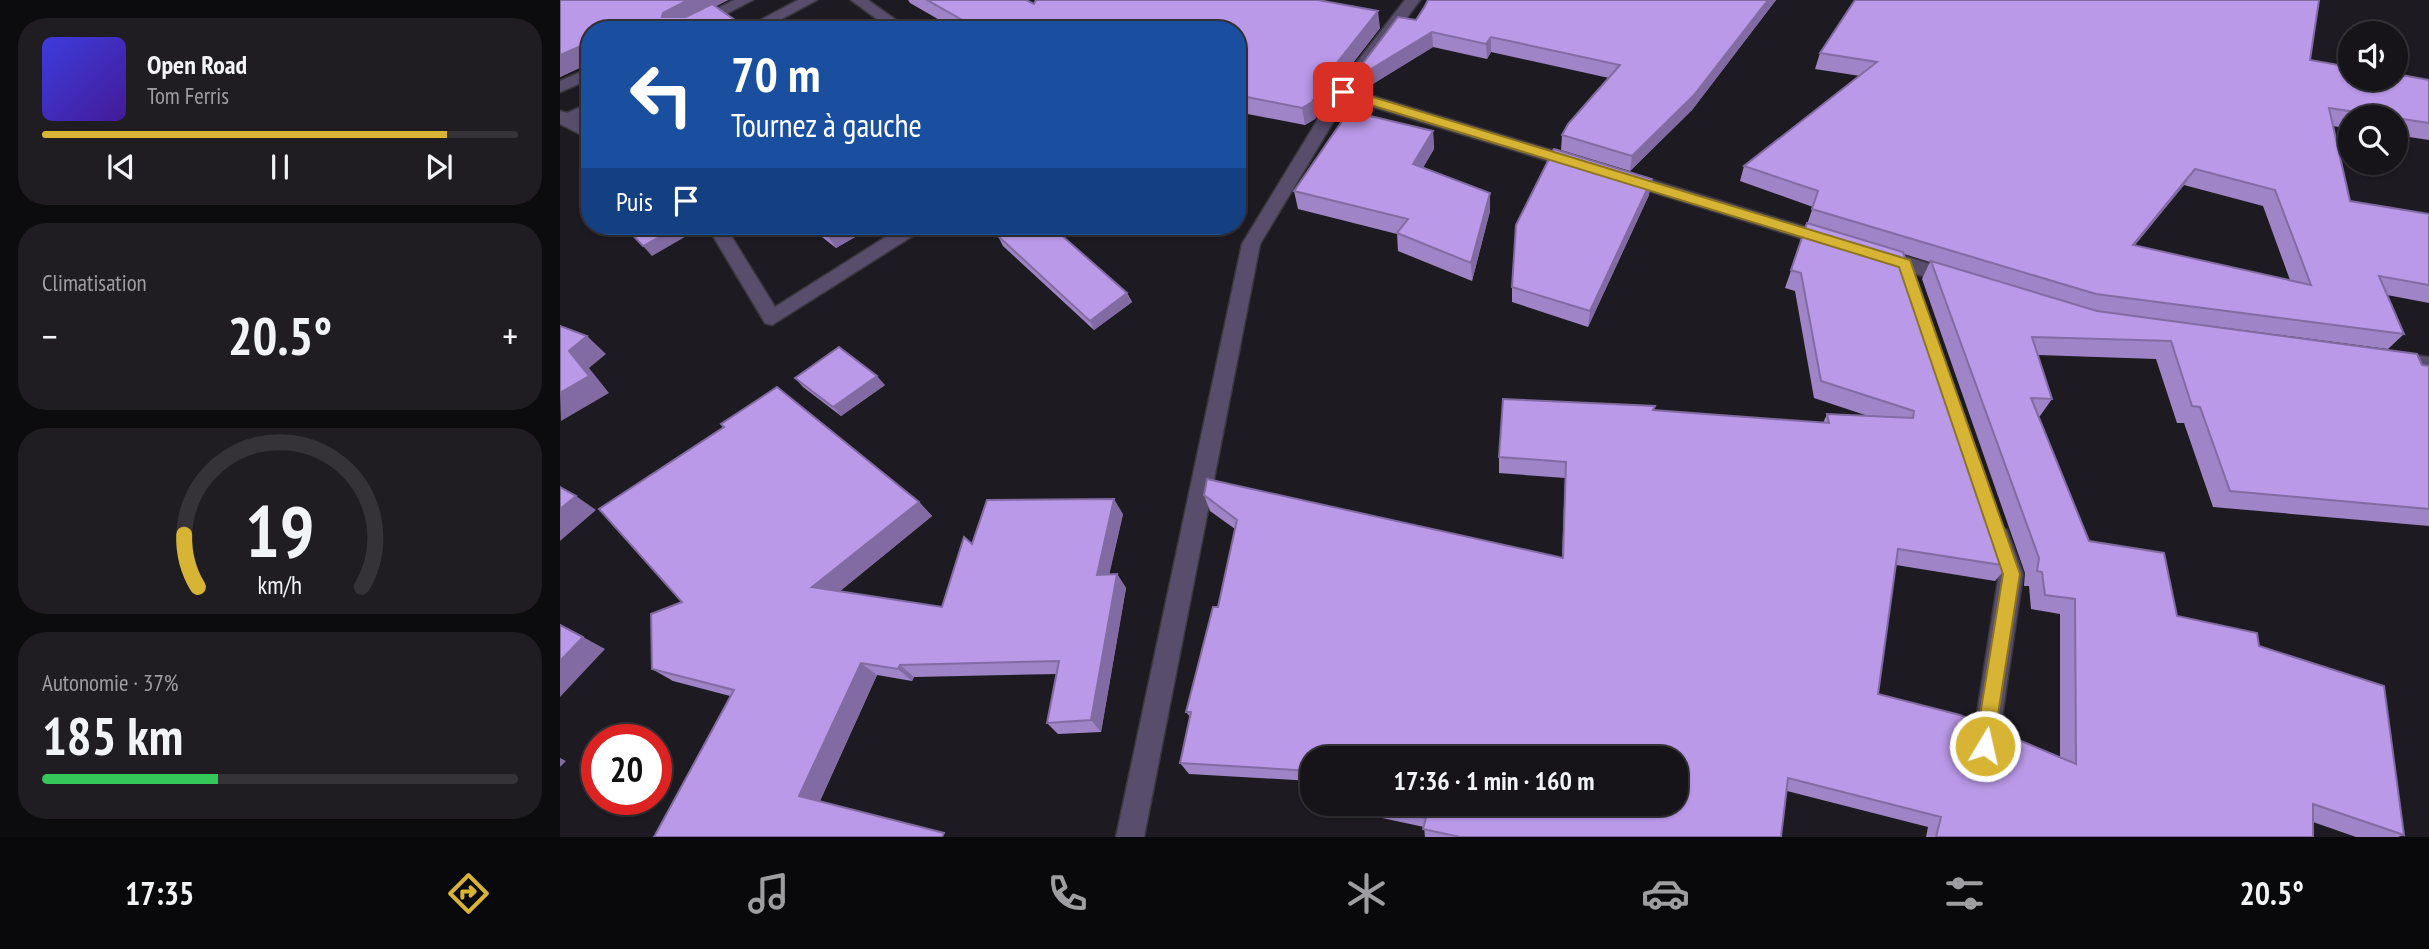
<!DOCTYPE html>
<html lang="fr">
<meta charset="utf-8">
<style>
body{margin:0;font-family:"PT Sans Narrow",sans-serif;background:#1f1d22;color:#f1f3f6;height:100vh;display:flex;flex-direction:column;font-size:26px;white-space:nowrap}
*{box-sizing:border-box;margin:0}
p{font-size:23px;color:#9e9ea2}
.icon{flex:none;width:38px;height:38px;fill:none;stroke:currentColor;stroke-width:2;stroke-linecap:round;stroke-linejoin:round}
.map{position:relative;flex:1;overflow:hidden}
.drawer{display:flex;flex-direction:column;gap:18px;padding:18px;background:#0c0b0e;width:560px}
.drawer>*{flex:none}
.top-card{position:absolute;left:21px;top:21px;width:665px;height:214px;border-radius:28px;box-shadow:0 2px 5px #0004,0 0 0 2px #353338;background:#1a4fa0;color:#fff;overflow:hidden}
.fabs{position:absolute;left:1778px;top:21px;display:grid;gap:14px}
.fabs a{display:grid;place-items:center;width:70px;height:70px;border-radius:50%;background:#161419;box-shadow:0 2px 5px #0004,0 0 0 2px #353338;font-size:35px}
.speed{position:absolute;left:21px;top:724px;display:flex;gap:14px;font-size:35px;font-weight:700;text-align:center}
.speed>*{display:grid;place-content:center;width:91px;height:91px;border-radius:50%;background:#161419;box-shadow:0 2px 5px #0004,0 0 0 2px #353338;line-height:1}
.speed .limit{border:10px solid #d22;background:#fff;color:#111}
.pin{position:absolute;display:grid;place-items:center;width:60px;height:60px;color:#fff;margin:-30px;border-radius:14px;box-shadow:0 4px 10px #0006}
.me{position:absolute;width:77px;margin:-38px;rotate:9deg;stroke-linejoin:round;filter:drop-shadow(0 0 5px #0008)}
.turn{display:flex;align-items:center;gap:24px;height:147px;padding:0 35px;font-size:32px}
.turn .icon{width:91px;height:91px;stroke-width:2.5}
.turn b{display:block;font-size:49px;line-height:60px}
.then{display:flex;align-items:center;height:66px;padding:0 35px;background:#0003;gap:14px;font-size:26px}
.big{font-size:52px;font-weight:700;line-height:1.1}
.drawer .tile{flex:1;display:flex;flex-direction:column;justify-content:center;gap:10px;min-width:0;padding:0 24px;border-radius:28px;background:#1f1d22}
.drawer .dial{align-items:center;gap:0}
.dial svg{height:182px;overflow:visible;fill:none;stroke:#353338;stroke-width:7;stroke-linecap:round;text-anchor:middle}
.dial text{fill:#f1f3f6;stroke:none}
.song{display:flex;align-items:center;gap:21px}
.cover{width:84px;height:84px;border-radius:10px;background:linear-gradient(135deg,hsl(240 70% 55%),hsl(260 70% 35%))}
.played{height:7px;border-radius:4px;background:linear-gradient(90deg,#d7b434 85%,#353338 85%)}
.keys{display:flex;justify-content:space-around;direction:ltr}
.heat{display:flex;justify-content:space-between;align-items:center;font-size:38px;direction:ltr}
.charge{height:10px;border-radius:5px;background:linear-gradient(90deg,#34c759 37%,#353338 0)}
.trip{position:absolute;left:740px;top:746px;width:388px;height:70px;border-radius:28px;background:#161419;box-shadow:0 2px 5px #0004,0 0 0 2px #353338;font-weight:700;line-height:70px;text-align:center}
.menu{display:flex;height:112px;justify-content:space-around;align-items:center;background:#09080a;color:#9e9ea2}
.menu .icon{width:49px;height:49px}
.menu .current{color:#d7b434}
.menu b{font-size:32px;color:#f1f3f6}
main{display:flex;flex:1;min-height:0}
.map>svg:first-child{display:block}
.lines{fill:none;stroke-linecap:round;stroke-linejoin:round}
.lane-casing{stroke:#3a383e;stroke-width:3}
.street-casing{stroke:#3a383e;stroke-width:3}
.lane{fill:#594d6c;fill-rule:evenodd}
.street{fill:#594d6c;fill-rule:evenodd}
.wall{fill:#a084c8;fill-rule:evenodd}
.shaded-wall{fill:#826ba2}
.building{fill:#ba99e8;stroke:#826ba2;stroke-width:2;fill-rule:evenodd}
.route{fill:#d7b434;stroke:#8c7522;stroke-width:2}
</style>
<main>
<section class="drawer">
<div class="tile">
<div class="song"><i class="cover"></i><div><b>Open Road</b><p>Tom Ferris</p></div></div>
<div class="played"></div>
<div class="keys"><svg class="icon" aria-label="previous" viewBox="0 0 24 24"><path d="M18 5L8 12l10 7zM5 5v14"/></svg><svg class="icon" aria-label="pause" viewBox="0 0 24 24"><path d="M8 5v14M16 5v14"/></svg><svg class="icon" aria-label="next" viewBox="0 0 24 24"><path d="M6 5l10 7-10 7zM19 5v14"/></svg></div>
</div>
<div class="tile"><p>Climatisation</p>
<div class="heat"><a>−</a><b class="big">20.5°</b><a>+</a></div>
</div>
<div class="tile dial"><svg viewBox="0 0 100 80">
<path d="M14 69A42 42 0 1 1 86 69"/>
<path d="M14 69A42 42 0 0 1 8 46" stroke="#d7b434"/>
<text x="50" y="56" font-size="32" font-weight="700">19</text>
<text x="50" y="72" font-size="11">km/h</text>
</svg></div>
<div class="tile"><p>Autonomie · 37%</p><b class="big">185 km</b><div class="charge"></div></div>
</section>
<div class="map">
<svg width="1869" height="837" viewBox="0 0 1869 837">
<rect width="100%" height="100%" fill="#1d1b21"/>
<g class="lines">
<g class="lane-casing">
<g id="lane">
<polygon points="238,0 257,0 201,30 182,30"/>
<polygon points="291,0 308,0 350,30 332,30"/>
<polygon points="30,103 30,115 19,120 30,127 30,139 0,124 0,111 7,113"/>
<polygon points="147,226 165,226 215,307 343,226 365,226 362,230 212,325 205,323"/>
<polygon points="1439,527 1447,530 1463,574 1434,771 1430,780 1421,784 1412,780 1408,771 1439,574 1428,537 1431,530"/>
</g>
</g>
<g class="street-casing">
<g id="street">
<polygon points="174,0 193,0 135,30 115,30"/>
<polygon points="845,0 860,0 793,90 1024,160 1027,164 1018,170 787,99 700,244 584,837 556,837 682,244 777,88"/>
<polygon points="30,68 30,79 0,92 0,81"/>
<polygon points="1066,172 1275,236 1278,241 1275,246 1269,247 1060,182 1057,178 1060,174"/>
<polygon points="1320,249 1400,273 1402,278 1400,283 1393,285 1313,261 1311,256 1313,251"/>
<polygon points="1833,352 1869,357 1869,373 1826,366 1823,360 1826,354"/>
</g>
</g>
<use href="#lane" class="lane"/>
<use href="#street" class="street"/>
</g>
<g class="wall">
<polygon points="0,0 168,0 156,6 189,30 30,30 30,63 0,77"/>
<polygon points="348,0 466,0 474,4 820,28 775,86 755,119 745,125 677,112 677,30 397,30 350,3"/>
<polygon points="868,0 1216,0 1132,110 1070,171 1001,150 1002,135 1049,78 931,52 927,59 873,47 803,90 797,89 795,74 856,20 865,6"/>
<path d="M 1260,53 L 1750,60 L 1869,80 L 1869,140 L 1836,135 L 1836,117 L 1790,117 L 1790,129 L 1773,126 L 1790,201 L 1869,214 L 1869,303 L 1827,295 L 1844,334 L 1828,349 L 1537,311 L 1869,366 L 1869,526 L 1653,507 L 1624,423 L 1617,423 L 1596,359 L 1478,355 L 1492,399 L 1480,416 L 1478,416 L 1529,541 L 1617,616 L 1699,646 L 1844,835 L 1838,837 L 1796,837 L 1753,822 L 1753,837 L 1366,837 L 1368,827 L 1227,791 L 1221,837 L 865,837 L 864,827 L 785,810 L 781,803 L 1116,803 L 752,758 L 752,781 L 629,774 L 620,763 L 630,717 L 626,712 L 658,607 L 675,529 L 650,511 L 644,495 L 1002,558 L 1005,478 L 939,473 L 939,457 L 1094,410 L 1263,423 L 1267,414 L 1308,416 L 1254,398 L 1235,291 L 1225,288 L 1253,207 L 1180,181 L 1184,166 L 1300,76 L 1255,69 ZM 1624,185 L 1703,206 L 1730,280 L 1574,246 ZM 1344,254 L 1370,262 L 1362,279 L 1465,573 L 1464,586 L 1469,586 L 1471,609 L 1500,614 L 1500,757 L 1454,738 L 1440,749 L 1434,775 L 1425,772 L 1419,760 L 1318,694 L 1336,565 L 1435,581 L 1448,566 Z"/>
<polygon points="873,131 874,149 863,167 930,193 930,211 912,281 838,251 837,234 738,209 734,191"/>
<polygon points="1089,195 1028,327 952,302 952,287"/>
<polygon points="248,226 314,226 276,248"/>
<polygon points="438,236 567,293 572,302 534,330 443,246"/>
<polygon points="235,378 325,385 281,416 243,387"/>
<polygon points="359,502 372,516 280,591 382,607 412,544 563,514 549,574 557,574 566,588 541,732 498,734 487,723 497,674 354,677 352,681 317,675 260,801 94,837 170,696 113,681 92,669 122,602"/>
</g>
<g class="shaded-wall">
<polygon points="128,0 168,0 114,28 102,17 103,13"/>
<polygon points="1208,0 1216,0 1132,110 1070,171 1072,156"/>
<polygon points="818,11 820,28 775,86 755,119 745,125 742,108"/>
<polygon points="76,20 83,30 56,30"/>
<polygon points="872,32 873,47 803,90 801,75"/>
<polygon points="931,37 931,52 927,59 926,44"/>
<polygon points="30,42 30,63 0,77 0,55"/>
<polygon points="873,131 874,149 855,182 853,164"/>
<polygon points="1635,169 1624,185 1562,261 1573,245"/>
<polygon points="1092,179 1089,195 1028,327 1030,311"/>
<polygon points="930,193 930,211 912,281 911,263"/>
<polygon points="119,226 123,226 130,234 92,256 83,246"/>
<polygon points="274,226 314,226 276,248 264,231"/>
<polygon points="567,293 572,302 534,330 530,321"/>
<polygon points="27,336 46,354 29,368 49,393 1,421 0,393 9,351"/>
<polygon points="317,376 325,385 281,416 273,407"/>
<polygon points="16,496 36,510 0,541 0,509"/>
<polygon points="554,499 563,514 546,589 537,575"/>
<polygon points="359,502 372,516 268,601 252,587"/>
<polygon points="557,574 566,588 541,732 531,720"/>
<polygon points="23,637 45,649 0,697 0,661"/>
<polygon points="301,663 317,675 258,805 239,796"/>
<polygon points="340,665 354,677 352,681 338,669"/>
<polygon points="0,758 6,761 0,767"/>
</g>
<g class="building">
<polygon points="0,0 128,0 103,13 102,17 126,17 152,4 189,30 89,30 76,20 56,30 30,30 30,42 0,55"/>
<polygon points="367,0 466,0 474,4 476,0 758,0 818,11 772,69 752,102 742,108 677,95 677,30 420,30"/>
<polygon points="868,0 1208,0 1134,95 1072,156 1002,135 1008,124 1060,65 931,37 926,44 872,32 801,75 795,74 838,17 856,20 865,6"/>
<path d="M 1295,0 L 1759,0 L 1750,60 L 1790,67 L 1790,79 L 1836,79 L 1836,74 L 1869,80 L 1869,123 L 1769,108 L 1790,201 L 1869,214 L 1869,285 L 1819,276 L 1844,334 L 1536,294 L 1252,209 L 1258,191 L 1184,166 L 1317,62 L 1260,53 ZM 1635,169 L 1715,190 L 1751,285 L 1573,245 Z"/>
<polygon points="789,111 873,131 853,164 930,193 911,263 837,233 848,219 734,191"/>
<polygon points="994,149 1092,179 1030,311 952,287 956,225"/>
<polygon points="1247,223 1343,252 1449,559 1448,566 1338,549 1318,694 1400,715 1424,725 1419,760 1425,772 1436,776 1447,770 1454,738 1516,764 1515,599 1485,595 1482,572 1477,571 1479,558 1371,261 1537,311 1857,354 1862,365 1869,366 1869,509 1670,491 1640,407 1632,406 1611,341 1472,337 1492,399 1471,398 1529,541 1604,553 1617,616 1697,633 1699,646 1824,686 1844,835 1753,804 1753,837 1376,837 1381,817 1228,778 1221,837 900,837 863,829 866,818 796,803 1116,803 1116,758 752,758 752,771 620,763 631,712 626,712 653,607 658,607 677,520 644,495 647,479 1003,558 1006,462 939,457 943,399 1095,406 1093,410 1269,423 1267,414 1353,418 1354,411 1261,381 1241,273 1231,270"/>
<polygon points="64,226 119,226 83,246"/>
<polygon points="257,226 274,226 264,231"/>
<polygon points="456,226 491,226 567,293 530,321 438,236"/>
<polygon points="0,326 27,336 9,351 29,376 0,393"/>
<polygon points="279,347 317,376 273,407 235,378"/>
<polygon points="217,387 359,502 252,587 382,607 404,537 412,544 427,500 554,499 537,575 557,574 531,720 487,723 499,661 340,665 338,669 301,663 239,796 384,833 382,837 94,837 174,690 92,669 91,614 122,602 39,509 164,427 161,424"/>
<polygon points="0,487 16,496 0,509"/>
<polygon points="0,625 23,637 0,661"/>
</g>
<polygon class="route" points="783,88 1350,260 1460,574 1432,753 1425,756 1418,753 1415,746 1443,574 1339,267 778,95 778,89"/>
</svg>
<div class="fabs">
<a><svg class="icon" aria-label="sound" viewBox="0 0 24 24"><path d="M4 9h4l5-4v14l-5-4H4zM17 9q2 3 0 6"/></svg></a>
<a><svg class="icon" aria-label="search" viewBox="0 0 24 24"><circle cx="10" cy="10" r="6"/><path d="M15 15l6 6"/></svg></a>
</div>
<div class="speed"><div class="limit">20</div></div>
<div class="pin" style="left:783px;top:92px;background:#d93025"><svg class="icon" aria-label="arrive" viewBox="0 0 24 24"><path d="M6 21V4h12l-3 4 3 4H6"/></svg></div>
<svg class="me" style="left:1425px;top:746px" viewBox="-20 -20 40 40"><circle r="17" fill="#d7b434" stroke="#fff" stroke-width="3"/><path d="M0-11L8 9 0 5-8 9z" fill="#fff"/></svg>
<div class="trip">17:36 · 1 min · 160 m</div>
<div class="top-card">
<div class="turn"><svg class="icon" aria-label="left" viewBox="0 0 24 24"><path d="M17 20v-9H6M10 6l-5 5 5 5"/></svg><div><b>70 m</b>Tournez à gauche</div></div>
<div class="then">Puis<svg class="icon" aria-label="arrive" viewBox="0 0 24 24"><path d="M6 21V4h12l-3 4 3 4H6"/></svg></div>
</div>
</div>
</main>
<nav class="menu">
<b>17:35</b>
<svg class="icon current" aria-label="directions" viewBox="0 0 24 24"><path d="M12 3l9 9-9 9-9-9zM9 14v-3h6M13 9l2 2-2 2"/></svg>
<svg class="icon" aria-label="music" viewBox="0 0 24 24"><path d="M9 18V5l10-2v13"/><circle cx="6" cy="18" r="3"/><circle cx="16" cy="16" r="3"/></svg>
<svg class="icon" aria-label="phone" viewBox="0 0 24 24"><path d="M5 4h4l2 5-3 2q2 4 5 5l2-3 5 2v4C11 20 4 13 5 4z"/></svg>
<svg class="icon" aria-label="climate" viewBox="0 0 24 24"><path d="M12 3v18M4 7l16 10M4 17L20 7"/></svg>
<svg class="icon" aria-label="car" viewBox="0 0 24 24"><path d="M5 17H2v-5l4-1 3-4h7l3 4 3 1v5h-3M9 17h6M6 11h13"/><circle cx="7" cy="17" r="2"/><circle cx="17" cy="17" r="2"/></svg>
<svg class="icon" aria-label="filters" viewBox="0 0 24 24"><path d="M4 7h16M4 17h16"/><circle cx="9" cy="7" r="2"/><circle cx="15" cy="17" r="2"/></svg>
<b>20.5°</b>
</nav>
